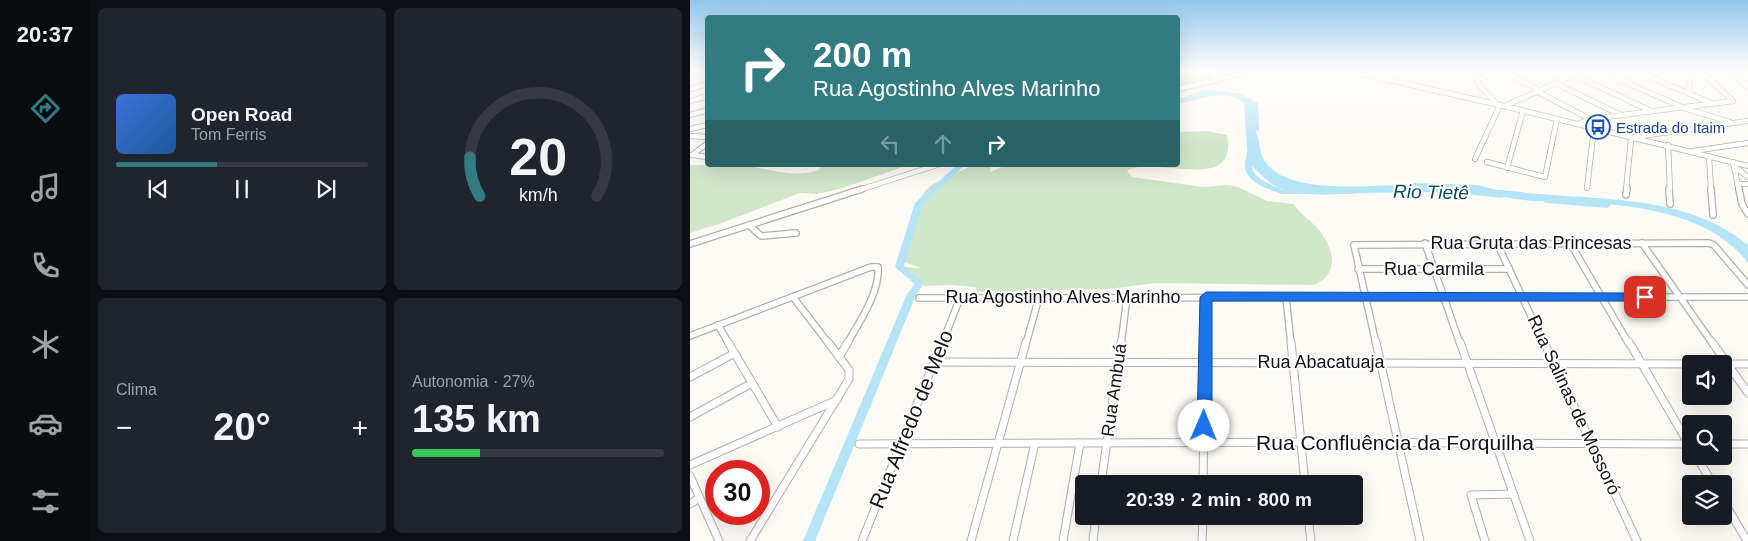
<!DOCTYPE html>
<html lang="pt">
<meta charset="utf-8">
<style>
body{margin:0;font-family:Helvetica,sans-serif;background:#20242c;color:#f1f3f6;height:100vh;display:flex;flex-direction:column;font-size:19px;white-space:nowrap}
*{box-sizing:border-box;margin:0}
p{font-size:16px;color:#9ea1a6}
.icon{flex:none;width:28px;height:28px;fill:none;stroke:currentColor;stroke-width:2;stroke-linecap:round;stroke-linejoin:round}
.map{position:relative;flex:1;overflow:hidden}
.panel{display:flex;flex-direction:column;gap:8px;padding:8px;background:#0d0f14;width:600px}
.panel>*{flex:none}
.top-card{position:absolute;left:15px;top:15px;width:475px;height:152px;border-radius:5px;box-shadow:0 5px 20px #0002;background:#327b81;color:#fff;overflow:hidden}
.buttons{position:absolute;left:992px;top:355px;display:grid;gap:10px}
.buttons a{display:grid;place-items:center;width:50px;height:50px;border-radius:5px;background:#171b24;box-shadow:0 5px 20px #0002;font-size:25px}
.speed{position:absolute;left:15px;top:460px;display:flex;gap:10px;font-size:25px;font-weight:700;text-align:center}
.speed>*{display:grid;place-content:center;width:65px;height:65px;border-radius:50%;background:#171b24;box-shadow:0 5px 20px #0002;line-height:1}
.speed .limit{border:8px solid #d22;background:#fff;color:#111}
.pin{position:absolute;display:grid;place-items:center;width:42px;height:42px;color:#fff;margin:-21px;border-radius:10px;box-shadow:0 2px 8px #0006}
.me{position:absolute;width:55px;margin:-28px;rotate:1deg;stroke-linejoin:round;filter:drop-shadow(0 0 4px #0008)}
.turn{display:flex;align-items:center;gap:18px;height:105px;padding:0 25px;font-size:22px}
.turn .icon{width:65px;height:65px;stroke-width:2.5}
.turn b{display:block;font-size:35px;line-height:42px}
.lanes{display:flex;align-items:center;height:48px;padding:0 25px;background:#0003;justify-content:center;gap:25px;direction:ltr}
.lanes .off{opacity:.35}
.big{font-size:38px;font-weight:800;line-height:1.1}
.panel .card{flex:1;display:flex;flex-direction:column;justify-content:center;gap:8px;min-width:0;padding:0 18px;border-radius:8px;background:#20242c}
.panel .dial{align-items:center;gap:0}
.dial svg{height:130px;overflow:visible;fill:none;stroke:#363941;stroke-width:7;stroke-linecap:round;text-anchor:middle}
.dial text{fill:#f1f3f6;stroke:none}
.song{display:flex;align-items:center;gap:15px}
.cover{width:60px;height:60px;border-radius:8px;background:linear-gradient(135deg,hsl(220 70% 55%),hsl(210 70% 35%))}
.played{height:5px;border-radius:2px;background:linear-gradient(90deg,#327b81 40%,#363941 40%)}
.keys{display:flex;justify-content:space-around;direction:ltr}
.heat{display:flex;justify-content:space-between;align-items:center;font-size:28px;direction:ltr}
.charge{height:8px;border-radius:4px;background:linear-gradient(90deg,#34c759 27%,#363941 0)}
.panel .tiles{flex:1;display:grid;gap:8px;grid-template-columns:repeat(2,1fr)}
.trip{position:absolute;left:385px;top:475px;width:288px;height:50px;border-radius:5px;background:#171b24;box-shadow:0 5px 20px #0002;font-weight:800;line-height:50px;text-align:center}
main{display:flex;flex:1;min-height:0}
.tab-bar{display:flex;flex-direction:column;width:90px;justify-content:space-around;align-items:center;background:#090b0e;color:#9ea1a6}
.tab-bar .icon{width:35px;height:35px}
.tab-bar .active{color:#327b81}
.tab-bar b{font-size:22px;color:#f1f3f6}
.map>svg:first-child{display:block}
.green{fill:#d0e6c9}
.water{fill:#b5e4f7}
.lines{fill:none;stroke-linecap:round;stroke-linejoin:round}
.river{fill:#b5e4f7;fill-rule:evenodd}
.minor-far2-casing{stroke:#b1afaa;stroke-width:6}
.minor-far1-casing{stroke:#b1afaa;stroke-width:8}
.minor-casing{stroke:#b1afaa;stroke-width:9}
.minor-far2{stroke:#fff;stroke-width:4.5}
.minor-far1{stroke:#fff;stroke-width:5.5}
.minor{stroke:#fff;stroke-width:7}
.route{fill:#1a73e8;stroke:#114b97}
.labels{text-anchor:middle;dominant-baseline:central;stroke-width:4;stroke-linejoin:round;paint-order:stroke}
.far-transit-label{font-size:15px;fill:#164399;stroke:#fff;text-anchor:start}
.street-label{font-size:18px;fill:#121110;stroke:#fff}
.water-label{font-size:19px;font-style:italic;fill:#094a5e;stroke:#fff}
.near-street-label{font-size:21px;fill:#121110;stroke:#fff}
</style>
<main>
<nav class="tab-bar">
<b>20:37</b>
<svg class="icon active" aria-label="directions" viewBox="0 0 24 24"><path d="M12 3l9 9-9 9-9-9zM9 14v-3h6M13 9l2 2-2 2"/></svg>
<svg class="icon" aria-label="music" viewBox="0 0 24 24"><path d="M9 18V5l10-2v13"/><circle cx="6" cy="18" r="3"/><circle cx="16" cy="16" r="3"/></svg>
<svg class="icon" aria-label="phone" viewBox="0 0 24 24"><path d="M5 4h4l2 5-3 2q2 4 5 5l2-3 5 2v4C11 20 4 13 5 4z"/></svg>
<svg class="icon" aria-label="climate" viewBox="0 0 24 24"><path d="M12 3v18M4 7l16 10M4 17L20 7"/></svg>
<svg class="icon" aria-label="car" viewBox="0 0 24 24"><path d="M5 17H2v-5l4-1 3-4h7l3 4 3 1v5h-3M9 17h6M6 11h13"/><circle cx="7" cy="17" r="2"/><circle cx="17" cy="17" r="2"/></svg>
<svg class="icon" aria-label="filters" viewBox="0 0 24 24"><path d="M4 7h16M4 17h16"/><circle cx="9" cy="7" r="2"/><circle cx="15" cy="17" r="2"/></svg>
</nav>
<section class="panel">
<div class="tiles">
<div class="card">
<div class="song"><i class="cover"></i><div><b>Open Road</b><p>Tom Ferris</p></div></div>
<div class="played"></div>
<div class="keys"><svg class="icon" aria-label="previous" viewBox="0 0 24 24"><path d="M18 5L8 12l10 7zM5 5v14"/></svg><svg class="icon" aria-label="pause" viewBox="0 0 24 24"><path d="M8 5v14M16 5v14"/></svg><svg class="icon" aria-label="next" viewBox="0 0 24 24"><path d="M6 5l10 7-10 7zM19 5v14"/></svg></div>
</div>
<div class="card dial"><svg viewBox="0 0 100 80">
<path d="M14 69A42 42 0 1 1 86 69"/>
<path d="M14 69A42 42 0 0 1 8 45" stroke="#327b81"/>
<text x="50" y="56" font-size="32" font-weight="700">20</text>
<text x="50" y="72" font-size="11">km/h</text>
</svg></div>
<div class="card"><p>Clima</p>
<div class="heat"><a>−</a><b class="big">20°</b><a>+</a></div>
</div>
<div class="card"><p>Autonomia · 27%</p><b class="big">135 km</b><div class="charge"></div></div>
</div>
</section>
<div class="map">
<svg width="1058" height="541" viewBox="0 0 1058 541">
<rect width="100%" height="100%" fill="#fcfaf5"/>
<g class="green">
<path d="M 488,70 L 525,70 C 519,85 501,85 488,88 Z"/>
<path d="M 518,131 L 537,135 C 549,196 462,154 437,171 L 442,177 L 513,187 L 537,185 L 548,187 L 577,201 L 604,204 C 610,215 621,220 629,230 C 644,249 650,274 624,285 L 465,283 L 419,289 L 287,292 L 285,287 L 260,285 L 235,286 L 209,267 L 231,268 L 208,260 L 214,251 L 226,216 L 225,206 L 235,191 L 243,184 L 283,165 L 301,165 L 300,172 L 317,165 L 488,165 L 488,132 Z"/>
<path d="M 0,165 C 18,165 37,164 55,166 C 81,168 103,179 129,170 L 131,165 L 218,165 L 153,188 L 127,194 L 110,193 L 32,223 L 0,233 Z"/>
</g>
<path class="water" d="M 515,90 L 548,93 L 568,103 L 569,129 L 566,132 C 570,140 569,150 573,158 C 594,198 682,184 719,185 L 724,183 L 787,185 L 807,190 C 821,190 834,193 849,194 C 920,200 1000,197 1058,245 L 1058,263 C 1018,210 938,205 877,201 C 866,200 854,202 843,201 C 809,197 775,190 741,189 C 702,187 620,204 587,187 C 576,181 567,171 558,162 L 554,103 C 535,87 508,100 488,104 L 488,99 Z"/>
<g class="lines">
<g class="river">
<path d="M 561,150 L 565,152 C 564,156 562,160 562,164 C 561,179 582,185 593,190 L 755,188 L 812,194 L 816,196 L 812,198 L 755,192 L 592,194 C 579,190 553,181 555,164 C 555,160 557,156 557,152 Z"/>
<polygon points="267,165 275,165 233,204 214,266 234,283 226,295 125,541 113,541 217,294 225,284 205,267 225,203"/>
<polygon points="855,199 917,202 921,205 917,208 858,203 855,203 854,201"/>
</g>
<g class="minor-far2-casing">
<g id="minor-far2">
<polyline points="655,70 814,106 1058,166"/>
<polyline points="787,70 789,85 806,103"/>
<polyline points="811,70 849,90"/>
<polyline points="908,70 994,108 1040,122"/>
<polyline points="944,70 1021,103"/>
<polyline points="1040,70 1058,87"/>
<polyline points="1001,71 1017,77 1043,101"/>
<polyline points="1041,71 1058,73"/>
<polyline points="0,74 14,70"/>
<polyline points="884,75 961,111"/>
<polyline points="787,80 813,70"/>
<polyline points="865,83 931,115"/>
<polyline points="0,89 18,84"/>
<polyline points="488,89 567,70"/>
<polyline points="846,91 900,119"/>
<polyline points="998,93 1002,70"/>
<polyline points="0,101 18,96"/>
<polyline points="815,106 895,70"/>
<polyline points="0,115 18,110"/>
<polyline points="888,124 900,119 1043,101"/>
<polyline points="0,129 18,125"/>
<polyline points="0,136 18,137"/>
<polyline points="978,145 980,190"/>
<polyline points="1003,151 1058,143"/>
<polyline points="2,155 18,143"/>
<polyline points="2,155 18,157"/>
<polyline points="1019,156 1021,190"/>
<polyline points="785,159 810,105"/>
<polyline points="797,162 855,177 867,119"/>
<polyline points="1043,162 1049,190"/>
<polyline points="1044,166 1058,177"/>
<polyline points="817,168 833,111"/>
<polyline points="1047,184 1058,184"/>
<polyline points="897,188 904,128"/>
<polyline points="169,190 247,165"/>
<polyline points="936,190 941,140 944,137 1058,121"/>
</g>
</g>
<g class="minor-far1-casing">
<g id="minor-far1">
<polyline points="979,189 980,204"/>
<polyline points="1021,189 1023,215"/>
<polyline points="1049,189 1052,204 1058,214"/>
<polyline points="936,195 937,189"/>
<polyline points="59,225 71,236 106,233"/>
<polyline points="735,243 770,344"/>
<polyline points="807,243 854,344"/>
<polyline points="880,243 939,344"/>
<polyline points="952,243 1023,344"/>
<polyline points="0,244 172,189"/>
<polyline points="668,269 819,269"/>
<polyline points="103,297 139,344"/>
<polyline points="596,297 601,344"/>
<polyline points="229,298 1058,297"/>
<polyline points="28,325 39,344"/>
<path d="M 0,336 L 181,267 L 188,267 C 190,293 169,322 157,344"/>
<polyline points="252,344 270,298"/>
<polyline points="336,344 349,297"/>
<polyline points="431,344 437,297"/>
<polyline points="515,344 516,297"/>
<polyline points="686,344 664,245 1019,243 1024,245 1058,285"/>
</g>
</g>
<g class="minor-casing">
<g id="minor">
<polyline points="38,342 88,427"/>
<polyline points="601,342 615,484"/>
<polyline points="686,342 730,541"/>
<polyline points="770,342 840,541"/>
<polyline points="854,342 947,541"/>
<polyline points="939,342 1001,448"/>
<polyline points="1022,342 1058,393"/>
<polyline points="149,357 158,342"/>
<polyline points="244,362 1018,364"/>
<polyline points="1035,364 1058,364"/>
<polyline points="0,377 45,353"/>
<polyline points="0,417 62,383"/>
<polyline points="169,444 611,442 1001,444"/>
<polyline points="1034,444 1058,444"/>
<polyline points="1006,456 1023,484"/>
<polyline points="0,465 147,400"/>
<polyline points="0,476 29,541"/>
<polyline points="411,484 431,342"/>
<polyline points="513,484 515,342"/>
<polyline points="1034,502 1057,541"/>
<polyline points="0,504 9,498"/>
<polyline points="618,516 621,541"/>
<polyline points="60,541 159,379 159,370 138,342"/>
<polyline points="172,541 252,342"/>
<polyline points="281,541 336,342"/>
<polyline points="323,541 345,443"/>
<polyline points="373,541 390,443"/>
<polyline points="403,541 406,516"/>
<polyline points="512,541 513,516"/>
<polyline points="795,541 781,495 823,494"/>
</g>
</g>
<use href="#minor-far2" class="minor-far2"/>
<use href="#minor-far1" class="minor-far1"/>
<use href="#minor" class="minor"/>
</g>
<linearGradient id="sky" x2="0" y2="1"><stop stop-color="#93c7ee"/><stop offset="0.48" stop-color="#fefdfa"/><stop offset="1" stop-color="#fefdfa" stop-opacity="0"/></linearGradient>
<rect width="1058" height="146" fill="url(#sky)"/>
<polygon class="route" points="516,292 955,293 961,297 955,301 522,301 522,426 519,431 514,433 509,431 507,426 510,297"/>
<defs>
<g id="bus-ring" transform="scale(1.25)"><circle r="9.5" fill="#fff" stroke="#1a4fb4" stroke-width="1.5"/><path d="M-5-6H5V4H4V6H2V4H-2V6H-4V4H-5ZM-3.5-4V0h7V-4ZM-3.5 1.2v1.5H-2V1.2ZM2 1.2v1.5H3.5V1.2Z" fill="#1a4fb4"/></g>
</defs>
<g fill-rule="evenodd">
<use href="#bus-ring" x="908" y="127"/>
</g>
<g class="labels">
<g class="far-transit-label">
<text x="926" y="127">Estrada do Itaim</text>
</g>
<g class="street-label">
<text x="841" y="243">Rua Gruta das Princesas</text>
<text x="744" y="269">Rua Carmila</text>
<text x="373" y="297">Rua Agostinho Alves Marinho</text>
<text x="631" y="362">Rua Abacatuaja</text>
<text transform="translate(424 390) rotate(-82)">Rua Ambuá</text>
<text transform="translate(884 405) rotate(65)">Rua Salinas de Mossoró</text>
</g>
<g class="water-label">
<text transform="translate(741 192) rotate(1)">Rio Tietê</text>
</g>
<g class="near-street-label">
<text transform="translate(221 419) rotate(-68)">Rua Alfredo de Melo</text>
<text x="705" y="442">Rua Confluência da Forquilha</text>
</g>
</g>
</svg>
<div class="buttons">
<a><svg class="icon" aria-label="sound" viewBox="0 0 24 24"><path d="M4 9h4l5-4v14l-5-4H4zM17 9q2 3 0 6"/></svg></a>
<a><svg class="icon" aria-label="search" viewBox="0 0 24 24"><circle cx="10" cy="10" r="6"/><path d="M15 15l6 6"/></svg></a>
<a><svg class="icon" aria-label="layers" viewBox="0 0 24 24"><path d="M12 4l9 5-9 5-9-5zM3 14l9 5 9-5"/></svg></a>
</div>
<div class="speed"><div class="limit">30</div></div>
<div class="pin" style="left:955px;top:297px;background:#d93025"><svg class="icon" aria-label="arrive" viewBox="0 0 24 24"><path d="M6 21V4h12l-3 4 3 4H6"/></svg></div>
<svg class="me" style="left:514px;top:426px" viewBox="-20 -20 40 40"><circle r="19" fill="#fff"/><path d="M0-13L10 11 0 6-10 11z" fill="#1a73e8"/></svg>
<div class="trip">20:39 · 2 min · 800 m</div>
<div class="top-card">
<div class="turn"><svg class="icon" aria-label="right" viewBox="0 0 24 24"><path d="M7 20v-9h11M14 6l5 5-5 5"/></svg><div><b>200 m</b>Rua Agostinho Alves Marinho</div></div>
<div class="lanes"><svg class="icon off" aria-label="left" viewBox="0 0 24 24"><path d="M17 20v-9H6M10 6l-5 5 5 5"/></svg><svg class="icon off" aria-label="ahead" viewBox="0 0 24 24"><path d="M12 20V5M6 11l6-6 6 6"/></svg><svg class="icon" aria-label="right" viewBox="0 0 24 24"><path d="M7 20v-9h11M14 6l5 5-5 5"/></svg></div>
</div>
</div>
</main>
